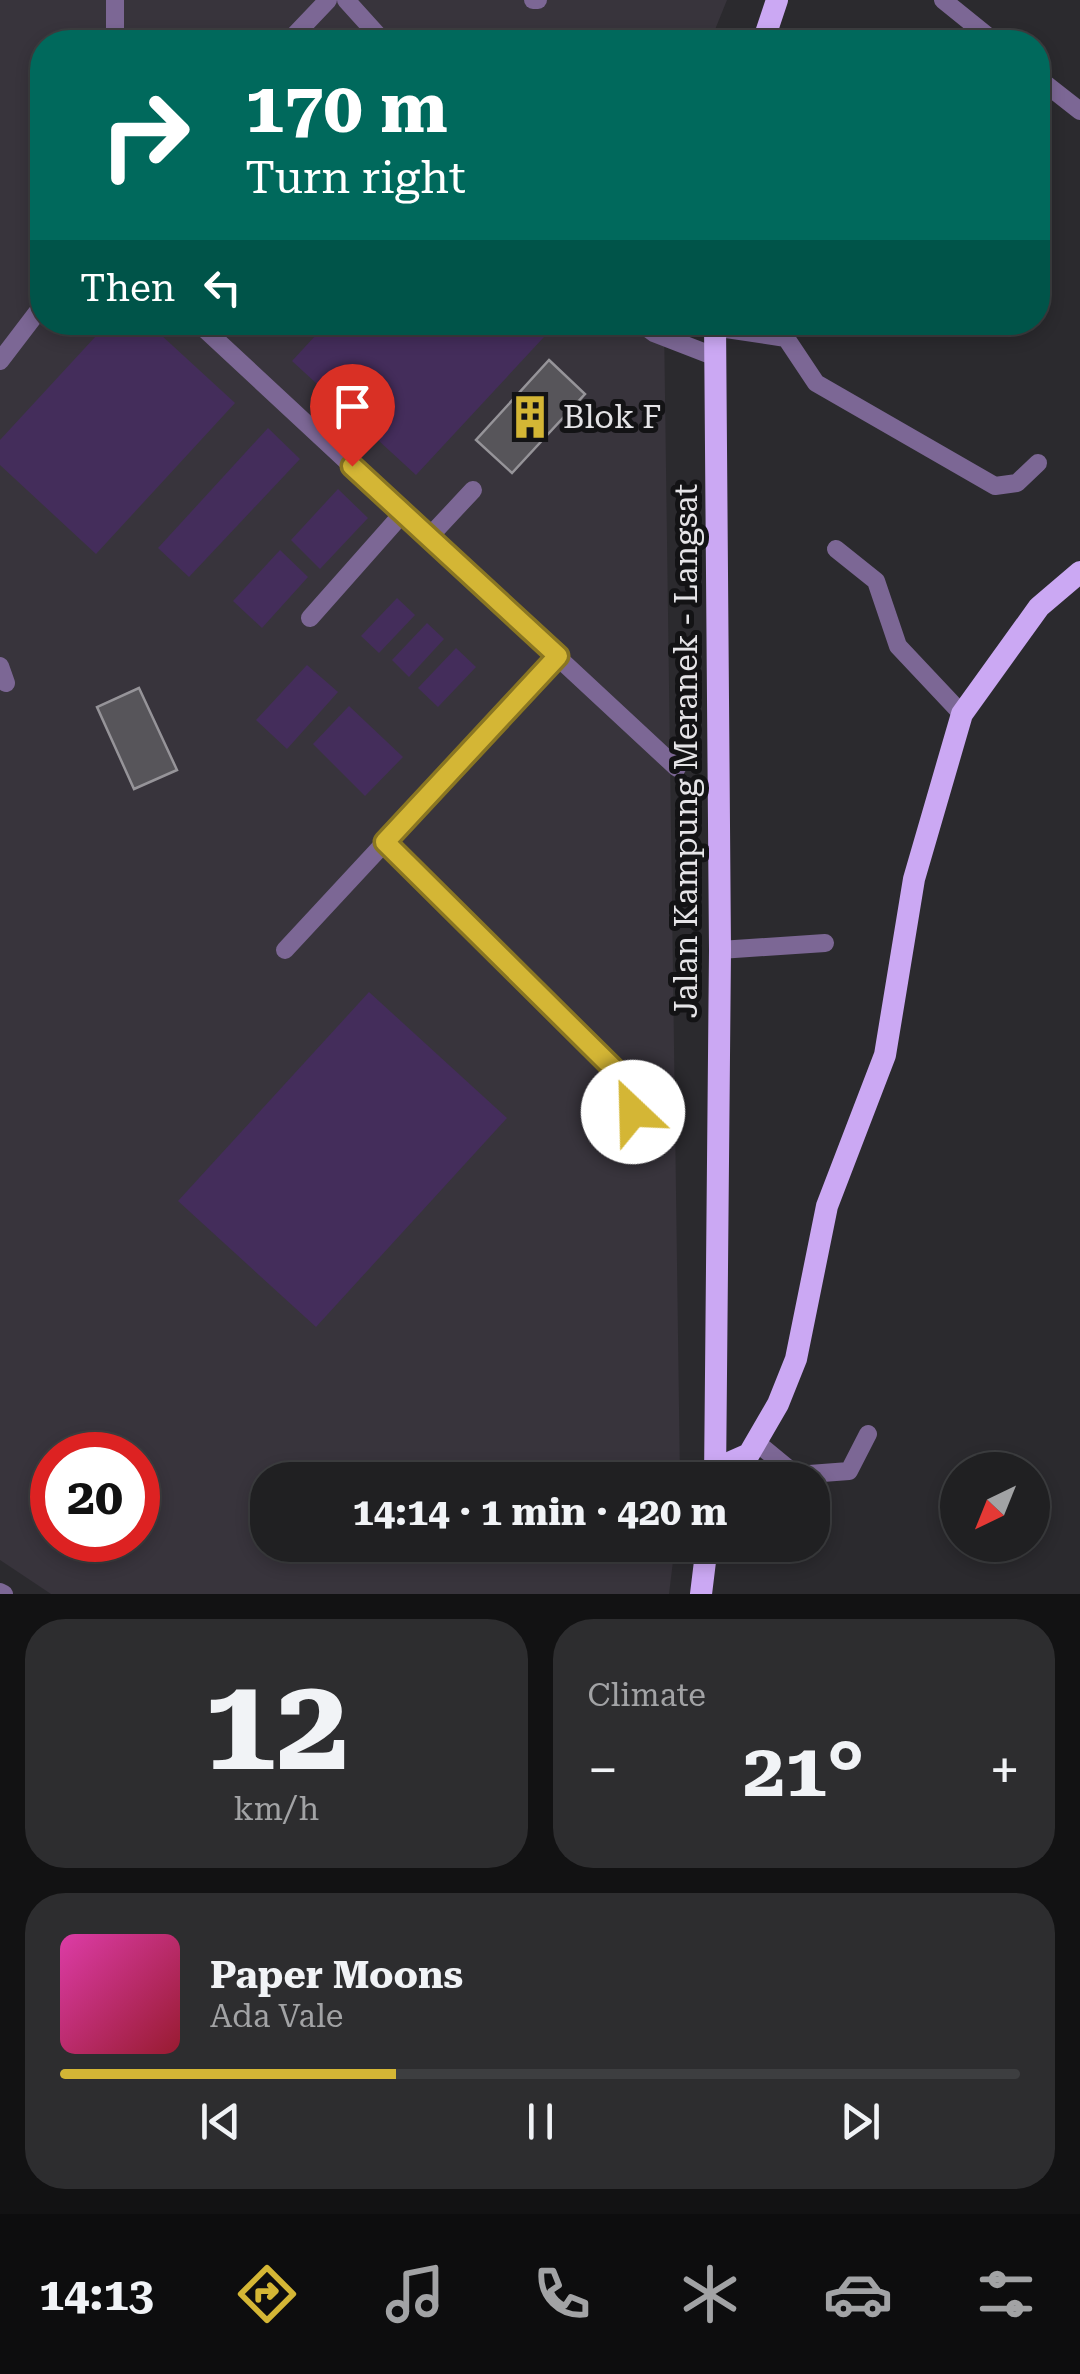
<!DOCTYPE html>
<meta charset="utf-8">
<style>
body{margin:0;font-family:"Roboto Serif",serif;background:#2d2d2f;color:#f1f3f6;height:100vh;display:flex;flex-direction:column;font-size:38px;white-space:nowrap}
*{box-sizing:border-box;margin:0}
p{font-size:32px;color:#a2a3a5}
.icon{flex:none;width:55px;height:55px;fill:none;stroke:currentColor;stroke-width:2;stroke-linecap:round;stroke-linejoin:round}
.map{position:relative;height:1594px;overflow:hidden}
.details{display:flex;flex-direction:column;gap:25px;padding:25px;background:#121213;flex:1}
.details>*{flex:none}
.guide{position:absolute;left:30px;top:30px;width:1020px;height:305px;border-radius:40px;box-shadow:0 5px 15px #0003,0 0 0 2px #3d3e40;background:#00695c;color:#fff;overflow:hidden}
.needle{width:65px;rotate:223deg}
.fabs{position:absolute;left:940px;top:1452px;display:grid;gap:20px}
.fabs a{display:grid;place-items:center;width:110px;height:110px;border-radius:50%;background:#202022;box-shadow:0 5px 15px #0003,0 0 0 2px #3d3e40;font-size:50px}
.speed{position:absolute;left:30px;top:1432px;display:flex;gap:20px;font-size:50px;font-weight:700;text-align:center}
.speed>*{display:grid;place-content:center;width:130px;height:130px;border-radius:50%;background:#202022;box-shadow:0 5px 15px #0003,0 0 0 2px #3d3e40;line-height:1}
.speed .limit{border:15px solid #d22;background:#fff;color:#111}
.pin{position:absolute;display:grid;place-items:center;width:85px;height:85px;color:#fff;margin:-102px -42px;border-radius:50% 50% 50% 0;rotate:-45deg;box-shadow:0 0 10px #0007}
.pin .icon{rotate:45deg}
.me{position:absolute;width:110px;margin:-55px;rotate:336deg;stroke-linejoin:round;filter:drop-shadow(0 0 8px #0008)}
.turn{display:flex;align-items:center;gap:35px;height:210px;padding:0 50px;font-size:45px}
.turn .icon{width:130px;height:130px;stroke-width:2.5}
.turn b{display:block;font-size:70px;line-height:85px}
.then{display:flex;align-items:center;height:95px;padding:0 50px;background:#0003;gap:20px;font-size:38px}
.big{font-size:75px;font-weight:700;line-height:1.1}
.details .tile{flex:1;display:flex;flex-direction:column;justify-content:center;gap:15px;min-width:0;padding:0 35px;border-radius:40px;background:#2d2d2f}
.details .dial{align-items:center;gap:0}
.dial b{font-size:130px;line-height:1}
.song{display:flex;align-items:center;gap:30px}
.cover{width:120px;height:120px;border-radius:15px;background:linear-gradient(135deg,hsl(320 70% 55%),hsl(350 70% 35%))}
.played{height:10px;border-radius:5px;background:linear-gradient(90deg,#d4b635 35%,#3d3e40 35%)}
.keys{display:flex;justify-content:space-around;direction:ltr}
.heat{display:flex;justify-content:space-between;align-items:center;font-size:55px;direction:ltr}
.details .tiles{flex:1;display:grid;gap:25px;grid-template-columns:1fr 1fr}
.tile:last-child{grid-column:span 2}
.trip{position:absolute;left:250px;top:1462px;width:580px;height:100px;border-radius:40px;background:#202022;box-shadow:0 5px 15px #0003,0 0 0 2px #3d3e40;font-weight:700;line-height:100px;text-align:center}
.dock{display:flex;height:160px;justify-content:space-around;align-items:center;background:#0d0d0e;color:#a2a3a5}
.dock .icon{width:70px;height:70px}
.dock .active{color:#d4b635}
.dock b{font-size:45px;color:#f1f3f6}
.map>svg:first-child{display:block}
.built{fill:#38343c;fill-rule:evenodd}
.green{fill:#442d5b}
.building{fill:#57555a;stroke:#969499;stroke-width:2.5}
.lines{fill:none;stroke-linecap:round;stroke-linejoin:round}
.minor{stroke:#7c6795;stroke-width:18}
.major{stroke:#cba8f3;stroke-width:22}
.route-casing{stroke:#8a7622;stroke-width:25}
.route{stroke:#d4b635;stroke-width:18}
.labels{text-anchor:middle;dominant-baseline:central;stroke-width:10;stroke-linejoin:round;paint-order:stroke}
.poi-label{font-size:32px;fill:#e5e4e7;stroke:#131315;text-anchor:start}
.street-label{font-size:32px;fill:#e5e4e7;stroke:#131315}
</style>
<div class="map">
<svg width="1080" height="1594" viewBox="0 0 1080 1594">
<rect width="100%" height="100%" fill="#2b2a2e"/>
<path class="built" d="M 0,0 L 727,0 L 710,42 L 42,42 L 42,322 L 664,323 L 680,1480 L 268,1480 L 268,1545 L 675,1545 L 669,1594 L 51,1594 L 0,1560 ZM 52,1455 L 138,1455 L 138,1540 L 52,1540 Z"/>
<g class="green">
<polygon points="108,323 148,323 235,403 96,554 0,465 0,440"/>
<polygon points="327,323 327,322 557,323 416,475 292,361"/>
<polygon points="268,428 300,459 189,577 158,548"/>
<polygon points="338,489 368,518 320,569 291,540"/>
<polygon points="280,550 308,577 262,628 233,601"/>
<polygon points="397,598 415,615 379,653 361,636"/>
<polygon points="427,623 444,639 409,677 392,660"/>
<polygon points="456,648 476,667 438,707 418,688"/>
<polygon points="307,665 338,692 287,749 256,720"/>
<polygon points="349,706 403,757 365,796 313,744"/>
<polygon points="369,992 507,1118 316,1327 178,1201"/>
</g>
<g class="building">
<polygon points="549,360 585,394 512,473 476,440"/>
<polygon points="139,688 177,770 134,789 97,707"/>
</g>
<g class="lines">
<g class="minor">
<polyline points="346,0 384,42"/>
<polyline points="533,0 538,0"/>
<polyline points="943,0 995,42"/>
<polyline points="115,42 115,0"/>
<polyline points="288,42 328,0"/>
<polyline points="1038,78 1080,111"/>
<polyline points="197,322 677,768"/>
<polyline points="639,322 654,333 716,357"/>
<polyline points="679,322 786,338 816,383 995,486 1017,483 1038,463"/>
<polyline points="0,361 42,306"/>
<polyline points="430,536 473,490"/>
<polyline points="836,549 876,581 898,646 962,714"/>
<polyline points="310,618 403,513"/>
<polyline points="0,666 6,683"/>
<polyline points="385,842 626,1081 633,1112 620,1142"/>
<polyline points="285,950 558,656"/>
<polyline points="720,950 825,943"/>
<polyline points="756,1442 796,1475 849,1471 868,1434"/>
<polyline points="0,1592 4,1594"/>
</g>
<g class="major">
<polyline points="763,42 777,0"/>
<polyline points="715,1469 749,1454 778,1404 796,1359 827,1206 885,1055 914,879 962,714 1039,607 1080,572"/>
<polyline points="715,1480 720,950 715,322"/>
<polyline points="701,1594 707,1545"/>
</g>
</g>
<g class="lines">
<g class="route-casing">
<polyline id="route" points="352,466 558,656 385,842 620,1075 633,1112"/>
</g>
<use href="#route" class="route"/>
</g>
<defs>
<g id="building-bare" transform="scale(3.45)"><path d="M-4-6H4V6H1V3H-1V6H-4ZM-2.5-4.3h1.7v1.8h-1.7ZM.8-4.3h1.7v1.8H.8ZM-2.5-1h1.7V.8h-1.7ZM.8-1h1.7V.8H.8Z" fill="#d4b635" stroke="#131315" stroke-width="2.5" paint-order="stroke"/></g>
</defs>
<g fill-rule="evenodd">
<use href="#building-bare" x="530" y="417"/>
</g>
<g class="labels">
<g class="poi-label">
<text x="563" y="417">Blok F</text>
</g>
<g class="street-label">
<text transform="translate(686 751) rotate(-90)">Jalan Kampung Meranek - Langsat</text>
</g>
</g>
</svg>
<div class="fabs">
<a><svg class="needle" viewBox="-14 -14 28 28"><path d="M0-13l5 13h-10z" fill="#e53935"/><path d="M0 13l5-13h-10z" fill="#a2a3a5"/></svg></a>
</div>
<div class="speed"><div class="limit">20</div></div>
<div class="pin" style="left:352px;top:466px;background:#d93025"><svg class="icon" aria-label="arrive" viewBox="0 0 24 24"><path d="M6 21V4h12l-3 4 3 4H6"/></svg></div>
<svg class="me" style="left:633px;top:1112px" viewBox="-20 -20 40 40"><circle r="19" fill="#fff"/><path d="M0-13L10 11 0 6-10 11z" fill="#d4b635"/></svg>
<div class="trip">14:14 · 1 min · 420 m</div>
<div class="guide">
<div class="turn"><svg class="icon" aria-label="right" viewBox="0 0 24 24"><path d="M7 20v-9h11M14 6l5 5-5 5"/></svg><div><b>170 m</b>Turn right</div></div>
<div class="then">Then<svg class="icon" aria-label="left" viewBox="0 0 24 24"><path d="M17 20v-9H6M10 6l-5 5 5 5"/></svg></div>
</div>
</div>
<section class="details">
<div class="tiles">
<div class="tile dial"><b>12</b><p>km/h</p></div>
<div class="tile"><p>Climate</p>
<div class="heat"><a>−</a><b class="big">21°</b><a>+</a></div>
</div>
<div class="tile">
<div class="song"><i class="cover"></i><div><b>Paper Moons</b><p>Ada Vale</p></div></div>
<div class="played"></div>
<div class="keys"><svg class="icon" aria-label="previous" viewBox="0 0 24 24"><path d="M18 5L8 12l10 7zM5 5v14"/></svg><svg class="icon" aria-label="pause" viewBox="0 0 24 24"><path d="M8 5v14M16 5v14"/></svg><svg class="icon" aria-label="next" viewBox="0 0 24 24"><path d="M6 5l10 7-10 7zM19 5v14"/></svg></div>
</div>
</div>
</section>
<nav class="dock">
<b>14:13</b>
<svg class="icon active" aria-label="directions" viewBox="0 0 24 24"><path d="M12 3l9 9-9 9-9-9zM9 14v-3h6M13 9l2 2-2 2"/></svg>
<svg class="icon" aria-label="music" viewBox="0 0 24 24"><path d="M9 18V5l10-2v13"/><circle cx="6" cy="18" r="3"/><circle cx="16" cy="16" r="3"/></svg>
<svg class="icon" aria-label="phone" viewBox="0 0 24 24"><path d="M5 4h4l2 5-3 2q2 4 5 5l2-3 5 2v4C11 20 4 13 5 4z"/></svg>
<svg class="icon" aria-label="climate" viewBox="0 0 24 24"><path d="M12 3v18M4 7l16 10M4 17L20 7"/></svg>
<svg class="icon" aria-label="car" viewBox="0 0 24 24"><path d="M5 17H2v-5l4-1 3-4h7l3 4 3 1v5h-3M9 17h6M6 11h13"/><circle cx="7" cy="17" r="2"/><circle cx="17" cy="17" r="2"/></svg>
<svg class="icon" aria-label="filters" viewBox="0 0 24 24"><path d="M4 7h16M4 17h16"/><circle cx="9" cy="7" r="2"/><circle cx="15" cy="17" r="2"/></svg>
</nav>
